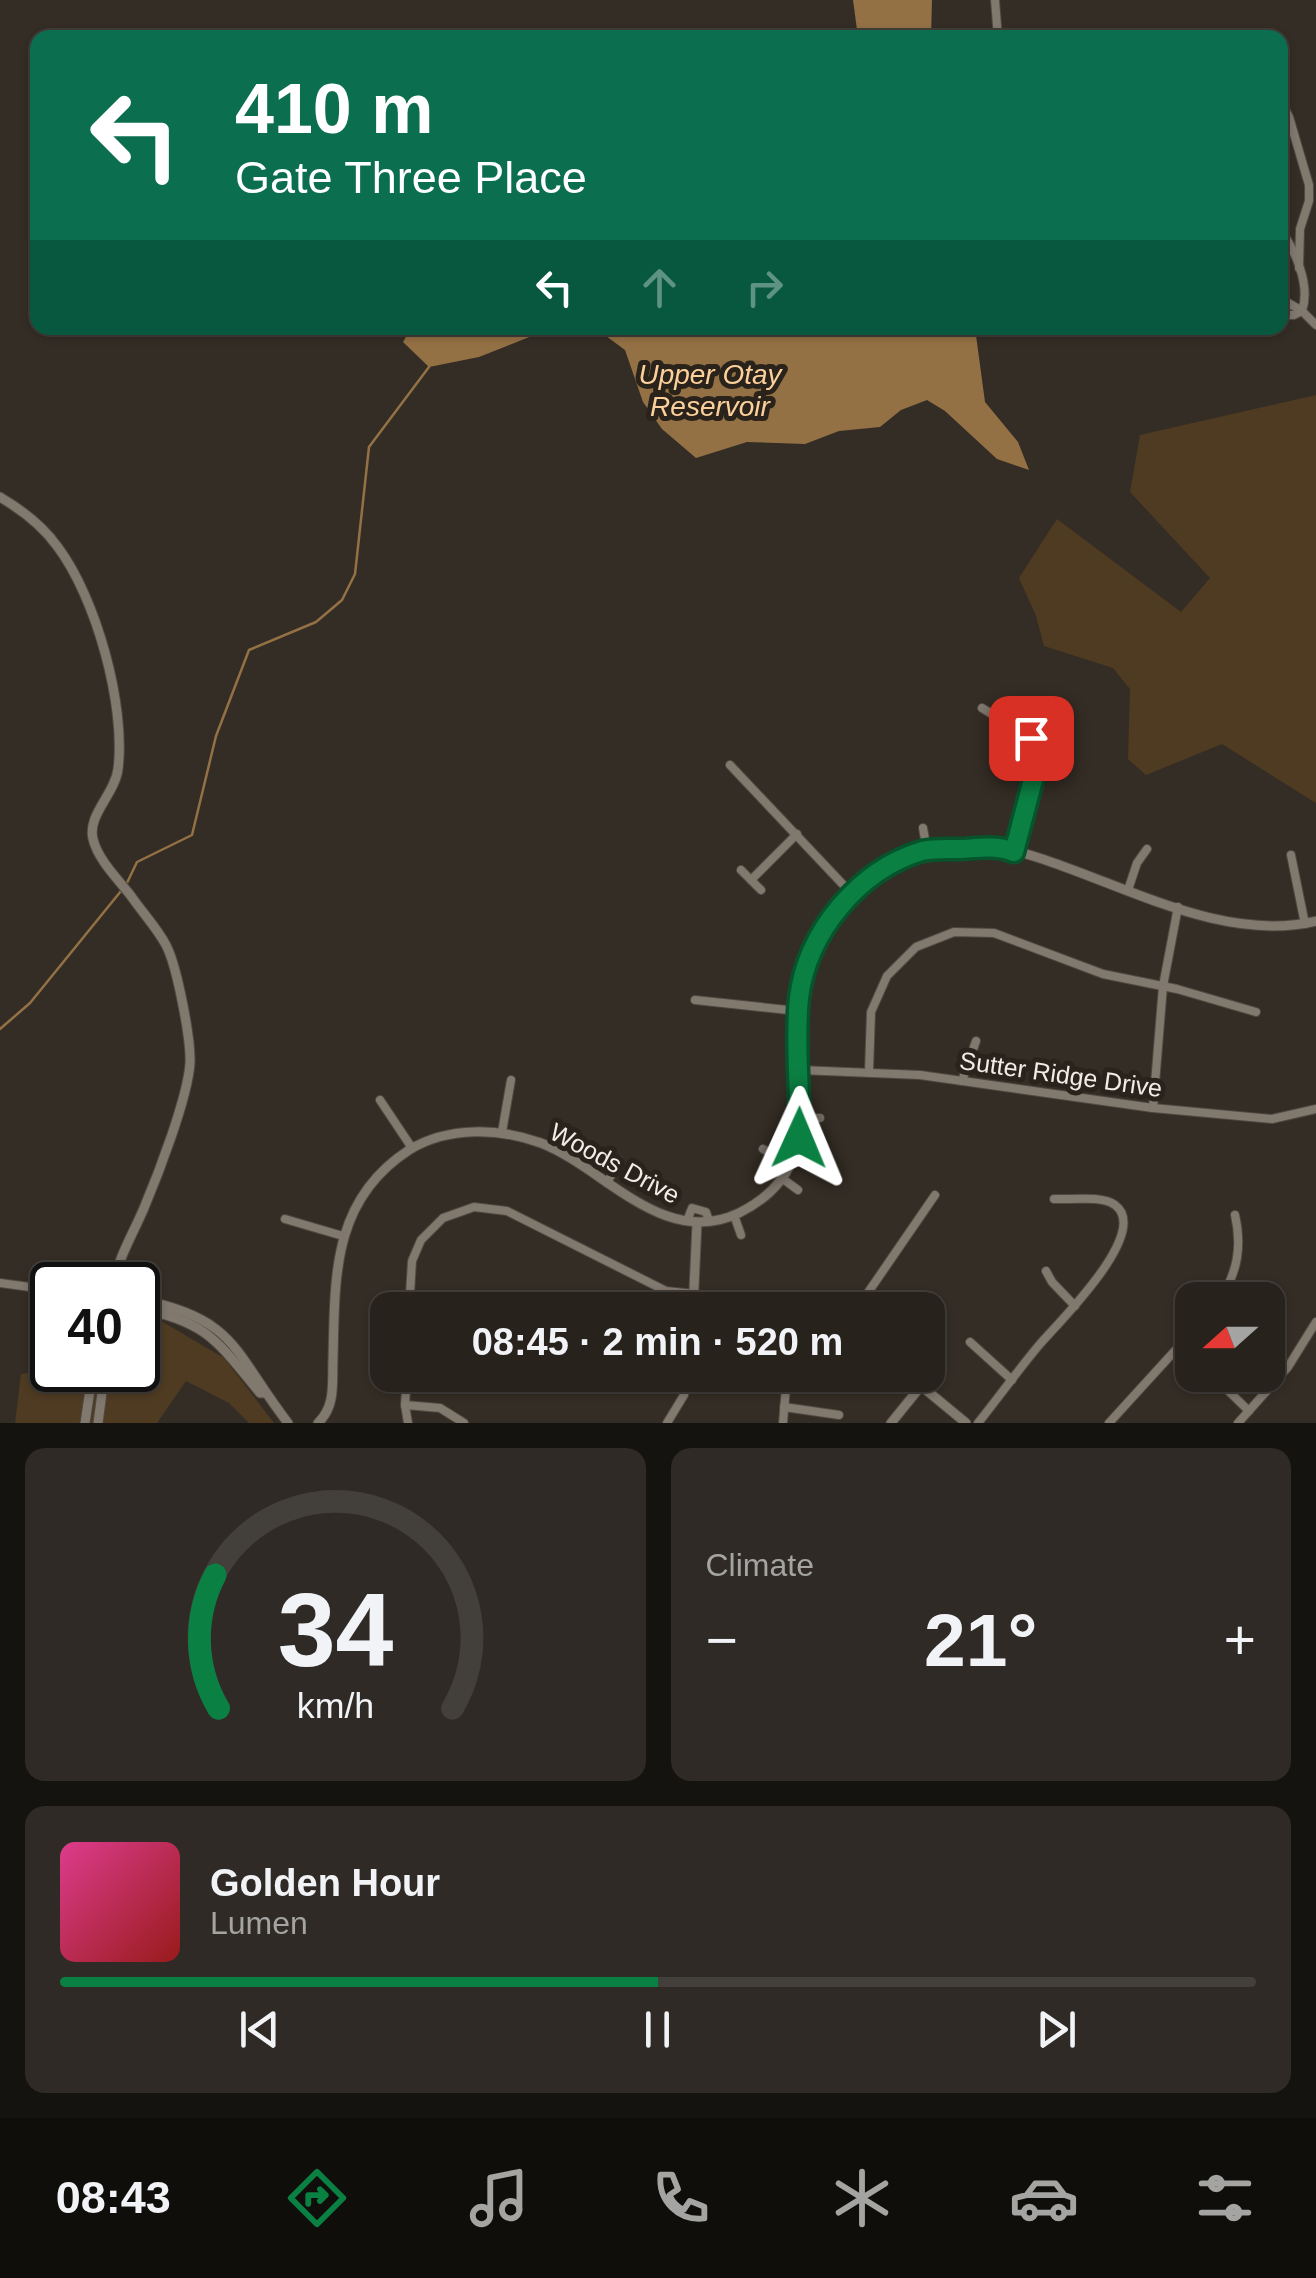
<!DOCTYPE html>
<meta charset="utf-8">
<style>
body{margin:0;font-family:Helvetica,sans-serif;background:#2f2a25;color:#f1f3f6;height:100vh;display:flex;flex-direction:column;font-size:38px;white-space:nowrap}
*{box-sizing:border-box;margin:0}
p{font-size:32px;color:#a4a4a3}
.icon{flex:none;width:55px;height:55px;fill:none;stroke:currentColor;stroke-width:2;stroke-linecap:round;stroke-linejoin:round}
.map{position:relative;height:1423px;overflow:hidden}
.drawer{display:flex;flex-direction:column;gap:25px;padding:25px;background:#15130f;flex:1}
.drawer>*{flex:none}
.hud{position:absolute;left:30px;top:30px;width:1258px;height:305px;border-radius:20px;box-shadow:0 2px 8px #0004,0 0 0 2px #433f3b;background:#0b6e4f;color:#fff;overflow:hidden}
.needle{width:65px;rotate:249deg}
.buttons{position:absolute;left:1175px;top:1282px;display:grid;gap:20px}
.buttons a{display:grid;place-items:center;width:110px;height:110px;border-radius:20px;background:#27221c;box-shadow:0 2px 8px #0004,0 0 0 2px #433f3b;font-size:50px}
.speed{position:absolute;left:30px;top:1262px;display:flex;gap:20px;font-size:50px;font-weight:700;text-align:center}
.speed>*{display:grid;place-content:center;width:130px;height:130px;border-radius:50%;background:#27221c;box-shadow:0 2px 8px #0004,0 0 0 2px #433f3b;line-height:1}
.speed .limit{border:5px solid #111;border-radius:15px;background:#fff;color:#111}
.pin{position:absolute;display:grid;place-items:center;width:85px;height:85px;color:#fff;margin:-42px;border-radius:20px;box-shadow:0 5px 15px #0006}
.me{position:absolute;width:110px;margin:-55px;rotate:1deg;stroke-linejoin:round;filter:drop-shadow(0 0 8px #0008)}
.turn{display:flex;align-items:center;gap:35px;height:210px;padding:0 40px;font-size:45px}
.turn .icon{width:130px;height:130px;stroke-width:2.5}
.turn b{display:block;font-size:70px;line-height:85px}
.lanes{display:flex;align-items:center;height:95px;padding:0 40px;background:#0003;justify-content:center;gap:50px;direction:ltr}
.lanes .off{opacity:.35}
.big{font-size:75px;font-weight:700;line-height:1.1}
.drawer .widget{flex:1;display:flex;flex-direction:column;justify-content:center;gap:15px;min-width:0;padding:0 35px;border-radius:20px;background:#2f2a25}
.drawer .dial{align-items:center;gap:0}
.dial svg{height:260px;overflow:visible;fill:none;stroke:#433f3b;stroke-width:7;stroke-linecap:round;text-anchor:middle}
.dial text{fill:#f1f3f6;stroke:none}
.song{display:flex;align-items:center;gap:30px}
.cover{width:120px;height:120px;border-radius:15px;background:linear-gradient(135deg,hsl(330 70% 55%),hsl(0 70% 35%))}
.played{height:10px;border-radius:5px;background:linear-gradient(90deg,#0b8043 50%,#433f3b 50%)}
.keys{display:flex;justify-content:space-around;direction:ltr}
.heat{display:flex;justify-content:space-between;align-items:center;font-size:55px;direction:ltr}
.drawer .tiles{flex:1;display:grid;gap:25px;grid-template-columns:1fr 1fr}
.widget:last-child{grid-column:span 2}
.trip{position:absolute;left:370px;top:1292px;width:575px;height:100px;border-radius:20px;background:#27221c;box-shadow:0 2px 8px #0004,0 0 0 2px #433f3b;font-weight:700;line-height:100px;text-align:center}
.dock{display:flex;height:160px;justify-content:space-around;align-items:center;background:#100e0b;color:#a4a4a3}
.dock .icon{width:70px;height:70px}
.dock .current{color:#0b8043}
.dock b{font-size:45px;color:#f1f3f6}
.map>svg:first-child{display:block}
.green{fill:#4f3b22}
.water{fill:#947145}
.lines{fill:none;stroke-linecap:round;stroke-linejoin:round}
.stream{stroke:#947145;stroke-width:2.5}
.minor-casing{stroke:#4f4942;stroke-width:10}
.tertiary-casing{stroke:#4f4942;stroke-width:11}
.minor{stroke:#81786e;stroke-width:8}
.tertiary{stroke:#81786e;stroke-width:9}
.route-casing{stroke:#07532c;stroke-width:25}
.route{stroke:#0b8043;stroke-width:18}
.labels{text-anchor:middle;dominant-baseline:central;stroke-width:10;stroke-linejoin:round;paint-order:stroke}
.street-label{font-size:25px;fill:#f1ece7;stroke:#2a231b}
.water-label{font-size:28px;font-style:italic;fill:#fcd09b;stroke:#2a231b}
</style>
<div class="map">
<svg width="1316" height="1423" viewBox="0 0 1316 1423">
<rect width="100%" height="100%" fill="#342d25"/>
<g class="green">
<polygon points="1316,395 1316,803 1222,744 1146,775 1128,759 1130,689 1113,668 1044,646 1036,616 1019,578 1057,519 1181,612 1210,578 1130,492 1140,435"/>
<polygon points="138,1317 161,1321 224,1358 274,1423 249,1423 229,1403 186,1381 157,1423 15,1423 21,1374 53,1370 138,1370"/>
</g>
<g class="water">
<polygon points="853,0 932,0 931,37 858,37"/>
<polygon points="411,328 975,328 985,402 1018,442 1029,470 997,459 945,411 927,400 901,410 880,427 839,431 805,444 747,442 696,458 662,429 643,402 625,350 606,336 577,329 547,330 479,357 429,367 403,342"/>
</g>
<g class="lines">
<g class="stream">
<polyline points="126,885 137,862 192,835 216,736 249,650 316,622 342,600 355,574 369,447 429,367"/>
<polyline points="0,1029 30,1003 121,891"/>
</g>
<g class="minor-casing">
<g id="minor">
<polyline points="995,0 998,38"/>
<polyline points="1169,38 1185,38"/>
<polyline points="1280,99 1289,117 1309,185 1309,201 1300,229 1299,268"/>
<path d="M 1280,229 C 1295,250 1311,285 1302,311"/>
<polyline points="1280,298 1302,311 1316,325"/>
<polyline points="1280,315 1294,315 1302,311"/>
<polyline points="982,708 1031,738 1038,761 1014,852"/>
<polyline points="730,765 851,893"/>
<polyline points="923,828 927,850"/>
<polyline points="1291,855 1305,924"/>
<polyline points="741,870 761,890"/>
<polyline points="751,880 797,834"/>
<polyline points="1128,890 1137,863 1147,849"/>
<polyline points="695,1000 798,1011"/>
<polyline points="800,1070 920,1075 1153,1108 1272,1119 1316,1109"/>
<polyline points="869,1071 871,1012 887,976 916,947 954,932 994,933 1103,974 1177,989 1256,1012"/>
<polyline points="962,1081 976,1041"/>
<polyline points="380,1100 412,1148"/>
<polyline points="1153,1108 1163,986 1178,907"/>
<polyline points="800,1118 820,1118"/>
<polyline points="502,1132 511,1080"/>
<polyline points="763,1149 791,1164"/>
<polyline points="783,1179 798,1190"/>
<polyline points="607,1183 619,1160"/>
<polyline points="734,1215 741,1235"/>
<polyline points="285,1219 343,1236"/>
<polyline points="687,1221 692,1208 706,1212 709,1221"/>
<polyline points="1046,1271 1052,1282 1075,1306"/>
<polyline points="0,1283 52,1290"/>
<path d="M 1219,1300 C 1238,1273 1242,1246 1235,1215"/>
<polyline points="409,1303 461,1310"/>
<polyline points="409,1310 412,1261 421,1240 443,1218 474,1207 507,1211 666,1291 695,1294"/>
<polyline points="856,1310 935,1195"/>
<polyline points="970,1342 1012,1380"/>
<polyline points="1181,1345 1192,1356"/>
<polyline points="407,1375 405,1405 408,1423"/>
<polyline points="1212,1375 1249,1411"/>
<polyline points="405,1405 440,1408 464,1423"/>
<polyline points="784,1407 839,1415"/>
<polyline points="667,1423 684,1395 688,1375"/>
<polyline points="783,1423 787,1375"/>
<path d="M 978,1423 C 999,1397 1018,1370 1040,1344 C 1057,1324 1152,1232 1115,1205 C 1102,1195 1070,1200 1054,1199"/>
<polyline points="1109,1423 1192,1332"/>
<polyline points="1238,1423 1288,1367 1316,1322"/>
</g>
</g>
<g class="tertiary-casing">
<g id="tertiary">
<path d="M 0,497 C 22,510 42,525 57,546 C 96,597 126,706 118,769 C 115,794 87,815 93,839 C 98,860 118,879 131,896 C 142,912 157,928 166,945 C 177,966 191,1039 190,1063 C 188,1097 158,1175 144,1208 C 133,1234 119,1256 113,1285"/>
<path d="M 138,1299 C 238,1319 233,1352 288,1423"/>
<path d="M 138,1308 C 208,1322 217,1341 260,1393 L 265,1393"/>
<polyline points="693,1310 697,1223"/>
<polyline points="908,1375 966,1423"/>
<polyline points="85,1423 93,1370"/>
<polyline points="98,1423 105,1370"/>
<path d="M 318,1423 C 336,1406 332,1383 333,1359 C 335,1276 332,1200 409,1150 C 448,1126 500,1128 541,1143 C 605,1168 663,1249 739,1213 C 755,1205 769,1195 780,1181 C 799,1158 800,1129 800,1102 C 800,1068 794,1029 799,996 C 807,952 832,908 867,881 C 885,869 906,854 927,850 C 948,847 982,843 1003,848 C 1102,870 1213,946 1316,921"/>
<polyline points="891,1423 921,1386"/>
</g>
</g>
<use href="#minor" class="minor"/>
<use href="#tertiary" class="tertiary"/>
</g>
<g class="lines">
<g class="route-casing">
<path id="route" d="M 799,1138 C 801,1092 794,1044 799,998 C 807,932 859,870 922,851 C 934,848 948,849 961,849 C 979,848 996,845 1014,852 L 1038,761 L 1031,738"/>
</g>
<use href="#route" class="route"/>
</g>
<g class="labels">
<g class="street-label">
<text transform="translate(1061 1074) rotate(8)">Sutter Ridge Drive</text>
<text transform="translate(615 1163) rotate(28)">Woods Drive</text>
</g>
<g class="water-label">
<text x="710" y="374">Upper Otay<tspan x="710" dy="32">Reservoir</tspan></text>
</g>
</g>
</svg>
<div class="buttons">
<a><svg class="needle" viewBox="-14 -14 28 28"><path d="M0-13l5 13h-10z" fill="#e53935"/><path d="M0 13l5-13h-10z" fill="#a4a4a3"/></svg></a>
</div>
<div class="speed"><div class="limit">40</div></div>
<div class="pin" style="left:1031px;top:738px;background:#d93025"><svg class="icon" aria-label="arrive" viewBox="0 0 24 24"><path d="M6 21V4h12l-3 4 3 4H6"/></svg></div>
<svg class="me" style="left:799px;top:1138px" viewBox="-20 -20 40 40"><path d="M0-17L14 15 0 8-14 15z" fill="#0b8043" stroke="#fff" stroke-width="4"/></svg>
<div class="trip">08:45 · 2 min · 520 m</div>
<div class="hud">
<div class="turn"><svg class="icon" aria-label="left" viewBox="0 0 24 24"><path d="M17 20v-9H6M10 6l-5 5 5 5"/></svg><div><b>410 m</b>Gate Three Place</div></div>
<div class="lanes"><svg class="icon" aria-label="left" viewBox="0 0 24 24"><path d="M17 20v-9H6M10 6l-5 5 5 5"/></svg><svg class="icon off" aria-label="ahead" viewBox="0 0 24 24"><path d="M12 20V5M6 11l6-6 6 6"/></svg><svg class="icon off" aria-label="right" viewBox="0 0 24 24"><path d="M7 20v-9h11M14 6l5 5-5 5"/></svg></div>
</div>
</div>
<section class="drawer">
<div class="tiles">
<div class="widget dial"><svg viewBox="0 0 100 80">
<path d="M14 69A42 42 0 1 1 86 69"/>
<path d="M14 69A42 42 0 0 1 13 28" stroke="#0b8043"/>
<text x="50" y="56" font-size="32" font-weight="700">34</text>
<text x="50" y="72" font-size="11">km/h</text>
</svg></div>
<div class="widget"><p>Climate</p>
<div class="heat"><a>−</a><b class="big">21°</b><a>+</a></div>
</div>
<div class="widget">
<div class="song"><i class="cover"></i><div><b>Golden Hour</b><p>Lumen</p></div></div>
<div class="played"></div>
<div class="keys"><svg class="icon" aria-label="previous" viewBox="0 0 24 24"><path d="M18 5L8 12l10 7zM5 5v14"/></svg><svg class="icon" aria-label="pause" viewBox="0 0 24 24"><path d="M8 5v14M16 5v14"/></svg><svg class="icon" aria-label="next" viewBox="0 0 24 24"><path d="M6 5l10 7-10 7zM19 5v14"/></svg></div>
</div>
</div>
</section>
<nav class="dock">
<b>08:43</b>
<svg class="icon current" aria-label="directions" viewBox="0 0 24 24"><path d="M12 3l9 9-9 9-9-9zM9 14v-3h6M13 9l2 2-2 2"/></svg>
<svg class="icon" aria-label="music" viewBox="0 0 24 24"><path d="M9 18V5l10-2v13"/><circle cx="6" cy="18" r="3"/><circle cx="16" cy="16" r="3"/></svg>
<svg class="icon" aria-label="phone" viewBox="0 0 24 24"><path d="M5 4h4l2 5-3 2q2 4 5 5l2-3 5 2v4C11 20 4 13 5 4z"/></svg>
<svg class="icon" aria-label="climate" viewBox="0 0 24 24"><path d="M12 3v18M4 7l16 10M4 17L20 7"/></svg>
<svg class="icon" aria-label="car" viewBox="0 0 24 24"><path d="M5 17H2v-5l4-1 3-4h7l3 4 3 1v5h-3M9 17h6M6 11h13"/><circle cx="7" cy="17" r="2"/><circle cx="17" cy="17" r="2"/></svg>
<svg class="icon" aria-label="filters" viewBox="0 0 24 24"><path d="M4 7h16M4 17h16"/><circle cx="9" cy="7" r="2"/><circle cx="15" cy="17" r="2"/></svg>
</nav>
